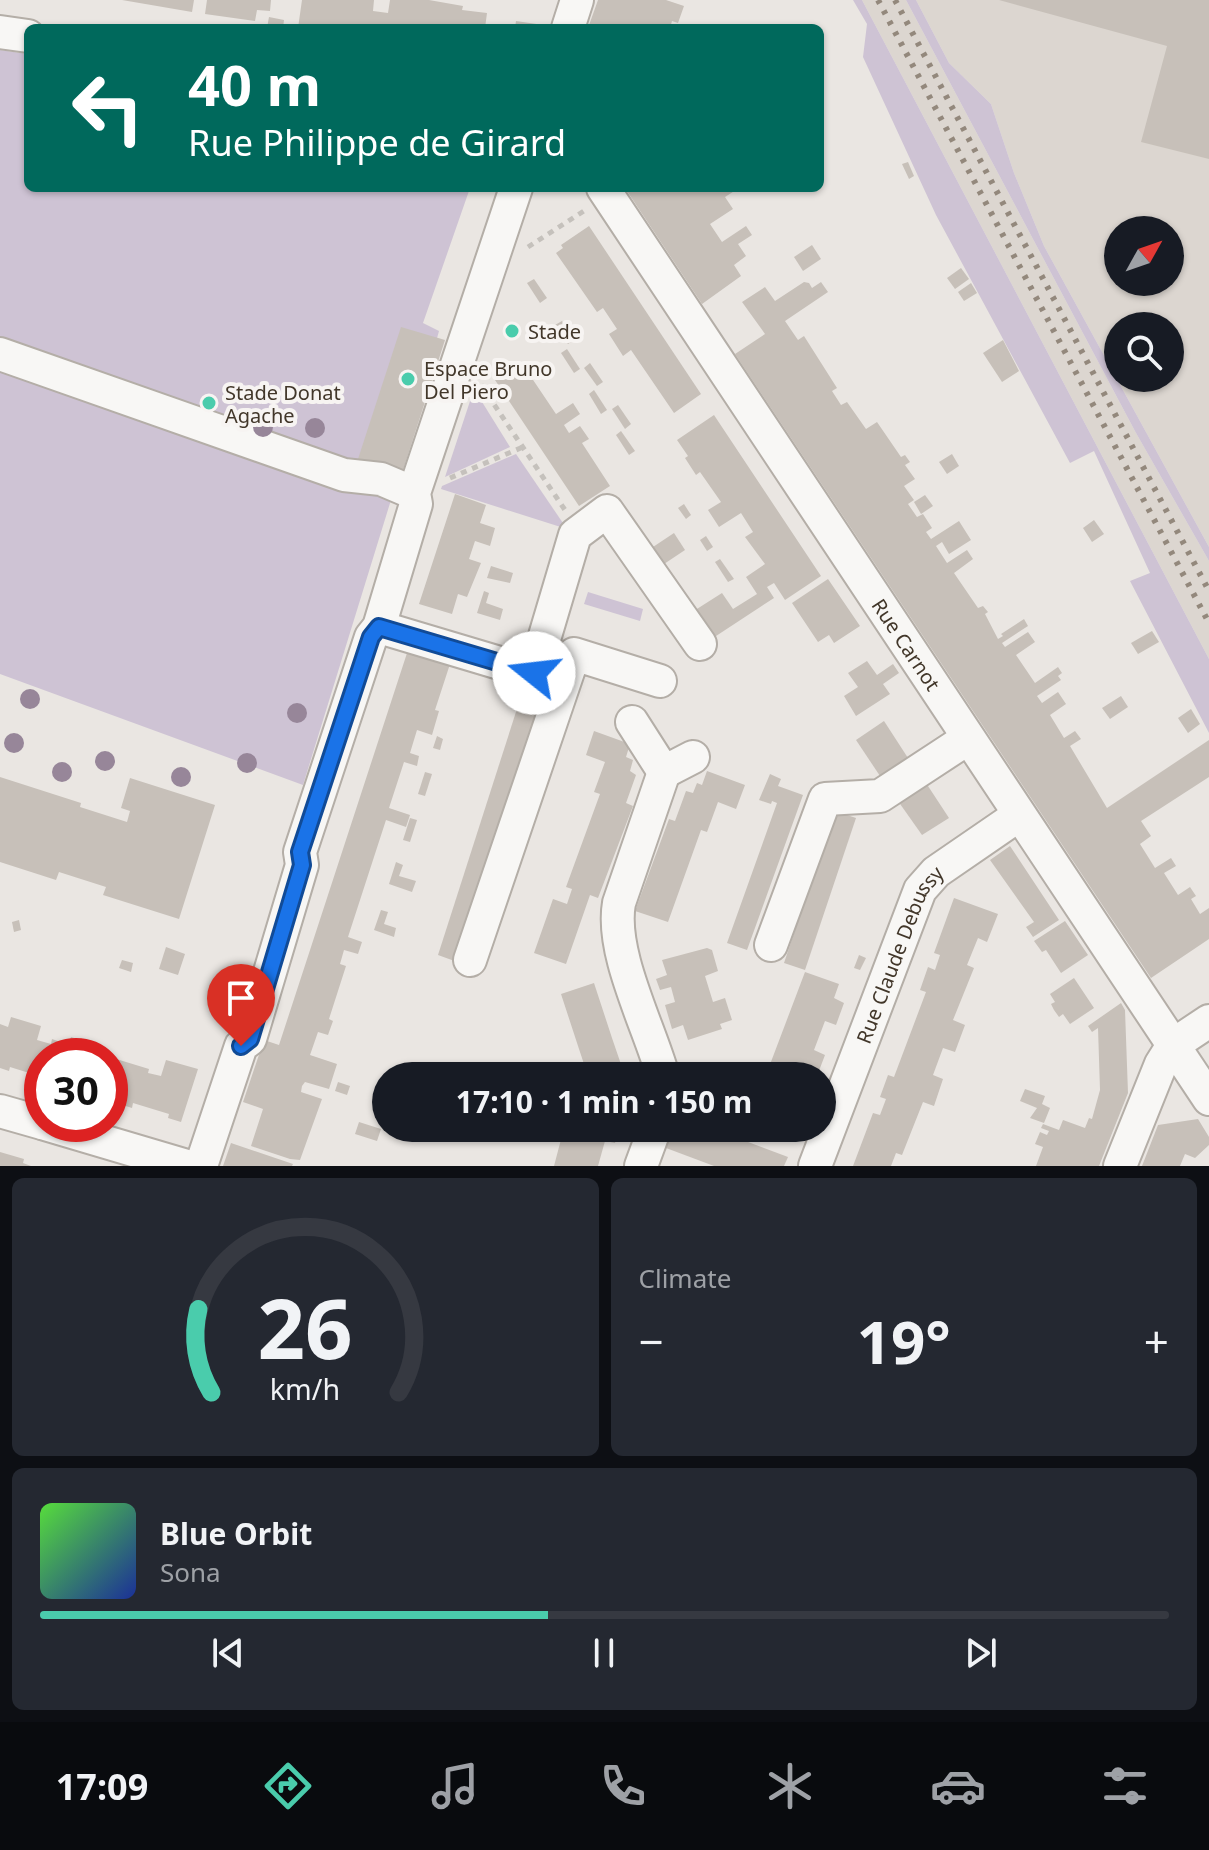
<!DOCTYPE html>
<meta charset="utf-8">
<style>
body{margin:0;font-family:"Noto Sans",sans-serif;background:#242831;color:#f1f3f6;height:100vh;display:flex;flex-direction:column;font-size:30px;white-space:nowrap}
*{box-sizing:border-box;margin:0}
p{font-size:26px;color:#9ea1a6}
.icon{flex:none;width:44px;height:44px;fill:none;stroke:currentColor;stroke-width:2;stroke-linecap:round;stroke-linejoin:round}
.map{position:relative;height:1166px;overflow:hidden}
.drawer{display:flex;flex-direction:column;gap:12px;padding:12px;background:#0d0f14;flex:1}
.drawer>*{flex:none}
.banner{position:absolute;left:24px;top:24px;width:800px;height:168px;border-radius:12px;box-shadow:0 2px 6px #0004;background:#00695c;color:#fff;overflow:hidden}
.needle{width:52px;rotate:50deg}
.tools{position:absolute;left:1104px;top:216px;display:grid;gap:16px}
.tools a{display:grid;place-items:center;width:80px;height:80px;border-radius:50%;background:#171b24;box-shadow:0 2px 6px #0004;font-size:40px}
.speed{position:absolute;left:24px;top:1038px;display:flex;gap:16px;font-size:40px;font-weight:700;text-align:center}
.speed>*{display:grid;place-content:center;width:104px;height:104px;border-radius:50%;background:#171b24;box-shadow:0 2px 6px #0004;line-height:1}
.speed .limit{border:12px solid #d22;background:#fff;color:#111}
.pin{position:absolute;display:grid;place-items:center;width:68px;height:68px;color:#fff;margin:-82px -34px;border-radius:50% 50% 50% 0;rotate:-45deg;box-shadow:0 0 8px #0007}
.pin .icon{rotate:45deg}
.me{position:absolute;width:88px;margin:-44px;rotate:286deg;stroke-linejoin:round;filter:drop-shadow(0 0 6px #0008)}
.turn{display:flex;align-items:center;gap:28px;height:168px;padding:0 32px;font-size:36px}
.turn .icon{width:104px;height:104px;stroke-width:2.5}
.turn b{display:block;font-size:56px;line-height:68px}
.big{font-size:60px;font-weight:700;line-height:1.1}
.drawer .tile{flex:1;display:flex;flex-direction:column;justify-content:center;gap:12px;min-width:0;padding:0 28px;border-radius:12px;background:#242831}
.drawer .dial{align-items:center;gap:0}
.dial svg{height:208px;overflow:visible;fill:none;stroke:#363941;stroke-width:7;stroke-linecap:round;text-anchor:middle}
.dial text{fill:#f1f3f6;stroke:none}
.song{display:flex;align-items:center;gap:24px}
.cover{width:96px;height:96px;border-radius:12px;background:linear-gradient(135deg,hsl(110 70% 55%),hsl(230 70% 35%))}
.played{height:8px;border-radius:4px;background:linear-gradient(90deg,#4accac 45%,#363941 45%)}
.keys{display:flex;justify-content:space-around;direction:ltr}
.heat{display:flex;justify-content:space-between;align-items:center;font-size:44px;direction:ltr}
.drawer .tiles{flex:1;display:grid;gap:12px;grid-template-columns:1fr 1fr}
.tile:last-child{grid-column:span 2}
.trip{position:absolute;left:372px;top:1062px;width:464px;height:80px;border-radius:40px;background:#171b24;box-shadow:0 2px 6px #0004;font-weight:700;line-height:80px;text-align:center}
.dock{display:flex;height:128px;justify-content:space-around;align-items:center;background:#090b0e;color:#9ea1a6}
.dock .icon{width:56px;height:56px}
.dock .selected{color:#4accac}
.dock b{font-size:36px;color:#f1f3f6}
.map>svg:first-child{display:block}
.built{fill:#dcd6d0;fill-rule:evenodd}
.green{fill:#cec3d4}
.building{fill:#c7c0b9}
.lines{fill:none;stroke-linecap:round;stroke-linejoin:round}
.minor-casing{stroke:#b4aea7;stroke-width:36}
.path{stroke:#c5c1bc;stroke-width:5;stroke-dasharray:6 6;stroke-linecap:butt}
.minor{stroke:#f8f7f5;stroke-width:32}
.rail{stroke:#93887c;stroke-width:6;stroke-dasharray:4 8;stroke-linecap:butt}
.tree{fill:#978699}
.route-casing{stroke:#114b97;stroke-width:20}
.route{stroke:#1a73e8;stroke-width:14}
.poi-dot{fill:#4accac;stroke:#f7f4f2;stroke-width:3}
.labels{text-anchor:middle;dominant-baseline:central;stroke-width:8;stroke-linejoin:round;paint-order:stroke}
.poi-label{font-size:20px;fill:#42372a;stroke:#f7f4f2;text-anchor:start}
.street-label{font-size:20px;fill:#42372a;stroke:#f7f4f2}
</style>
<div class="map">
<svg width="1209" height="1166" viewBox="0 0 1209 1166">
<rect width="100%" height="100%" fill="#eae6e2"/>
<g class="built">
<polygon points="862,0 906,0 1136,433 1209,561 1209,659"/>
<path d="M 916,0 L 1209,0 L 1209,547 L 1044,246 L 1014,173 L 991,104 L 949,63 ZM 1118,230 L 1170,230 L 1170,282 L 1118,282 ZM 1118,326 L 1170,326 L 1170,378 L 1118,378 Z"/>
</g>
<g class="green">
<polygon points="853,0 862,0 1209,659 1209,733 1130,581 1150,573 1094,451 1070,463 936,215 863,57 867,24"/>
<polygon points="906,0 916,0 949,63 991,104 1014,173 1044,246 1209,547 1209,561 1136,433"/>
<polygon points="0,50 28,54 28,188 470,188 423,323 439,331 399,474 303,785 0,674"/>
<polygon points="474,389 510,447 445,477"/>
<polygon points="516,454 567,529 441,489 442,486"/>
<polygon points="588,592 643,609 640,621 584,604"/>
</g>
<g class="building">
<polygon points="122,0 194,0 192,12"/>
<polygon points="207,0 271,0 270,11 257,10 255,21 205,14"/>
<polygon points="302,0 374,0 373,11 388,13 390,0 429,0 463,6 462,10 487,13 485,28 298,28"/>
<polygon points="598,0 666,0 684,6 678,23 672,21 670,28 588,28"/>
<polygon points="999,0 1209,0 1209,159 1141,142 1167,46"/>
<polygon points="269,17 284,20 283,28 267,28"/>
<polygon points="516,21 550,26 550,28 515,28"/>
<polygon points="908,162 914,176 909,179 902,164"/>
<polygon points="625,188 739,188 725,197 733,209 710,224 722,242 746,226 752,235 738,244 746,256 734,265 741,276 702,304"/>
<polygon points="589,226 701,394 674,413 631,350 623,356 609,334 617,329 603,308 597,312 556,253 563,248 561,245"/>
<polygon points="812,245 821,259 803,271 794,257"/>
<polygon points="961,268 969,279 955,289 947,278"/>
<polygon points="534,279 547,298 540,303 527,283"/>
<polygon points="804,282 809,283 812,288 821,282 828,292 785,321 798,340 804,336 837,388 832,391 841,405 847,402 866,429 877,422 901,457 905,455 910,462 905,465 915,479 904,486 914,500 908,504 917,517 923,514 932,528 926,532 931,539 959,521 971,540 949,554 942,542 936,546 947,563 967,550 973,559 954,573 978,608 983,606 988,612 985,614 998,639 1003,636 1001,634 1024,619 1028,626 1002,643 1005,647 1028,632 1035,642 1016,655 1035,683 1058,667 1062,673 1058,676 1061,680 1037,696 1042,703 1058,692 1066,704 1050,715 1064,738 1075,731 1081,739 1070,746 1107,808 1209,740 1209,777 1141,821 1151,836 1140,844 1155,868 1171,858 1176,866 1164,873 1178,895 1190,887 1196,896 1191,899 1200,914 1209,908 1209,939 1151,978 735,354 765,334 742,302 765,287 775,301"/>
<polygon points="971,283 977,293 964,301 958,292"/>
<polygon points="562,321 574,340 568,344 555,325"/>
<polygon points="510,325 517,327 513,338 507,336"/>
<polygon points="401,327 445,340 402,473 358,459"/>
<polygon points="1003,340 1019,371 1002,382 983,353"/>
<polygon points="567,349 580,369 574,373 561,353"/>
<polygon points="521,362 556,414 573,403 580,414 564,425 569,433 580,426 589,439 582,443 610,486 579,506 495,380"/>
<polygon points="590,363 603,382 597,386 584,368"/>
<polygon points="594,390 607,410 601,414 589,394"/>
<polygon points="618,405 631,424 625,429 612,409"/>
<polygon points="714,415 821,576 785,600 774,583 767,587 774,598 713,638 689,614 722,593 733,609 757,594 746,577 765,564 745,537 753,532 741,513 719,527 708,510 721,502 700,472 696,475 685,458 688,456 677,440"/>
<polygon points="621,431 635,451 629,455 616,435"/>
<polygon points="952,454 959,466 947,474 939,462"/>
<polygon points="455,494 486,505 480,523 495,528 490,546 475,541 469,559 481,563 467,597 458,594 452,614 419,604"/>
<polygon points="925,495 933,506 921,514 914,502"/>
<polygon points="684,504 691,515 686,519 678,508"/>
<polygon points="1094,520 1104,534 1092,542 1083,528"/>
<polygon points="674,533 685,550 658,568 647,551"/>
<polygon points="706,536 713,547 707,551 700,540"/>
<polygon points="720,559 734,579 728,582 715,562"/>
<polygon points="491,566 513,573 510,583 487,578"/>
<polygon points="828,579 860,626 834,643 829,635 818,642 792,603"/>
<polygon points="484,591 489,593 486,603 503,609 500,620 477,613"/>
<polygon points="1152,631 1159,642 1138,654 1131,643"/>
<polygon points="408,650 450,664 435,710 439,711 432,735 417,730 410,753 419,756 417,766 404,762 389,808 410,815 406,827 386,820 348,937 362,942 358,954 344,950 340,964 346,966 329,1019 333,1021 328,1035 318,1032 310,1055 337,1064 329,1089 305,1082 302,1086 301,1092 322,1099 300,1160 290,1159 251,1146 263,1109 243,1102 264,1040 279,1045"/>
<polygon points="867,661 877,675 893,664 899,673 883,684 890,694 856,716 844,696 858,687 848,673"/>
<polygon points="524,687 546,695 460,963 438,955"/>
<polygon points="1121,696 1128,707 1110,719 1102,708"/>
<polygon points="1191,709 1200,724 1188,733 1178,718"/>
<polygon points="884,721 908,758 880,776 856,740"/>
<polygon points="594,731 630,744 626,757 633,760 630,771 636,775 626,803 633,806 598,898 590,895 566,964 534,953 553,899 567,904 572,889 566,887 600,794 594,792 605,762 586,755"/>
<polygon points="437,736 443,739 440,750 433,748"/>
<polygon points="707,771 745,785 736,809 718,802 707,832 701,830 668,922 635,911 669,819 675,821 686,791 693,793 697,783 702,785"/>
<polygon points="425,772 432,774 425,796 418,794"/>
<polygon points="770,774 781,779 778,786 803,795 747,950 727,943 777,803 772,801 771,804 759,800"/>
<polygon points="0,777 81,803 80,807 127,822 130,811 121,808 130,778 215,805 179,919 103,895 106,887 59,872 56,880 0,862"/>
<polygon points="926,783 949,818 922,835 898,801"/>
<polygon points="835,811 856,818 805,970 784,963"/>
<polygon points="410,818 417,820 410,842 403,840"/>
<polygon points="1010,846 1059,920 1033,937 1026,927 1034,922 990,860"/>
<polygon points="396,862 403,865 399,876 416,881 412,892 389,884"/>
<polygon points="954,898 998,914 987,942 978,938 967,965 974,968 953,1020 965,1025 955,1052 943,1048 933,1075 943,1079 934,1106 923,1102 902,1155 896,1153 891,1166 853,1166 873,1113 880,1115 886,1099 880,1097 888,1075 894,1077 926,992 920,990 928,967 935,970 940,955 934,953"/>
<polygon points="381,910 388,912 384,924 396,928 394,937 374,930"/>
<polygon points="19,920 21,930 14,932 12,922"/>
<polygon points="1065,921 1088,955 1061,973 1046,950 1042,952 1034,941"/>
<polygon points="166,947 185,954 178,975 159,969"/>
<polygon points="707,948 712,950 718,971 705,976 713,1002 725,998 732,1020 720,1024 722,1029 688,1040 683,1025 672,1029 665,1005 675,1002 671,987 660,990 656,979 667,975 662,960"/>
<polygon points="859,955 866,958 860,970 854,968"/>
<polygon points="122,960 133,963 131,972 119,968"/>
<polygon points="805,972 839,984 834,998 844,1003 836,1025 825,1021 814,1050 825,1055 817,1076 806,1073 805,1076 770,1076 766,1075"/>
<polygon points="1074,978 1094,1008 1070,1024 1063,1014 1059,1017 1054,1010 1051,1004 1055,1002 1050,994"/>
<polygon points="594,983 612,1038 625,1076 588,1076 579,1049 561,994"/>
<polygon points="1121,1003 1125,1010 1128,1093 1099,1166 1036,1166 1043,1147 1035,1144 1040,1132 1047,1135 1049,1131 1041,1128 1043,1124 1059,1130 1063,1120 1085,1128 1089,1118 1092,1119 1100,1090 1098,1028 1092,1032 1088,1026"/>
<polygon points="11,1017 41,1026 37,1040 51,1044 52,1039 69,1045 71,1037 102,1047 99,1056 42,1056 42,1077 10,1067 9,1071 0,1068 0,1024 8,1027"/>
<polygon points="113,1058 149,1069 148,1073 161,1076 166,1060 198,1069 181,1122 168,1118 169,1114 133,1103 132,1108 110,1101 110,1061"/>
<polygon points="338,1082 350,1086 347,1095 335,1091"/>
<polygon points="1025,1089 1045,1096 1042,1104 1050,1108 1044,1123 1030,1118 1037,1108 1020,1101"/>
<polygon points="1198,1119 1209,1137 1209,1145 1195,1158 1185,1154 1180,1166 1142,1166 1158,1125"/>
<polygon points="359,1122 381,1129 377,1141 355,1134"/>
<polygon points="564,1128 576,1130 577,1128 614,1128 618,1131 615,1143 605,1141 598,1166 554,1166"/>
<polygon points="673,1128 711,1128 788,1157 784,1166 714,1166 666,1148"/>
<polygon points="231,1143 293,1164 292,1166 223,1166"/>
<polygon points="0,1152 24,1159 23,1163 31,1166 0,1166"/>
</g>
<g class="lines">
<g class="minor-casing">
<g id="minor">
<polyline points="568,28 577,0"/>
<polyline points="0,32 28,36"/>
<path id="s1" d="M 603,188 L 1209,1099"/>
<polyline points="0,354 344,475 381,479 414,493"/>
<polyline points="379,627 553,679"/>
<polyline points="534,673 575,535 607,511 700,644"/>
<polyline points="632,722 664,772 693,757"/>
<polyline points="771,945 825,799 880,796 967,739"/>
<polyline points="470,960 574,654 660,681"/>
<path d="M 663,1076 C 649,1026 610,953 619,903 L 664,772"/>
<polyline points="0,1111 42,1123"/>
<polyline points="45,1124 187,1166"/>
<polyline points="201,1166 241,1046 250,1039 302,865 300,852 371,637 379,627 416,504 414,493 516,188"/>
<polyline points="641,1166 655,1128"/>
<path id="s2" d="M 815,1166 L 920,890 L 936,872 L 1019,815"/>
<polyline points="1120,1166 1161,1064 1173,1045 1209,1021"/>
</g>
</g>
<g class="path">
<polyline points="528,247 587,209"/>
<polyline points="481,385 565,510"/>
<polyline points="450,478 523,447"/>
</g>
<use href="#minor" class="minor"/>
<g class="rail">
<polyline points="878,0 1209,623"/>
<polyline points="895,0 1209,591"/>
</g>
</g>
<g class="tree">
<circle cx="263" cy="427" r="10"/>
<circle cx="315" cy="428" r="10"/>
<circle cx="30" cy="699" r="10"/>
<circle cx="297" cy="713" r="10"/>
<circle cx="14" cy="743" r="10"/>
<circle cx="105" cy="761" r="10"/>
<circle cx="247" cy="763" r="10"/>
<circle cx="62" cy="772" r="10"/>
<circle cx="181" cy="777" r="10"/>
</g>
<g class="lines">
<g class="route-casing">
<polyline id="route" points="241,1046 250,1039 302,865 300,852 371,637 379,627 534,673"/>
</g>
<use href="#route" class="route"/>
</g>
<g class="poi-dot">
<circle cx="512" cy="331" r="8"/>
<circle cx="408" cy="379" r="8"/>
<circle cx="209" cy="403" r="8"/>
</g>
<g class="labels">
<g class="poi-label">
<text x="528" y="331">Stade</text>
<text x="424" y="368">Espace Bruno<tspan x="424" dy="23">Del Piero</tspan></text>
<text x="225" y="392">Stade Donat<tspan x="225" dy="23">Agache</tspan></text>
</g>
<g class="street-label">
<text stroke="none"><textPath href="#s1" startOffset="548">Rue Carnot</textPath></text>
<text stroke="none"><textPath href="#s2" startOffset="228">Rue Claude Debussy</textPath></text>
</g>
</g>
</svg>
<div class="tools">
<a><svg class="needle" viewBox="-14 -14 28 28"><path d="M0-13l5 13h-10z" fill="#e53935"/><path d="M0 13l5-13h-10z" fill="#9ea1a6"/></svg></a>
<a><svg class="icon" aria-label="search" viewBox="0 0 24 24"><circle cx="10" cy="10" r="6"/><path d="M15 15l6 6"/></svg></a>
</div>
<div class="speed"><div class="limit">30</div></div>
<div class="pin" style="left:241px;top:1046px;background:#d93025"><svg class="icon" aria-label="arrive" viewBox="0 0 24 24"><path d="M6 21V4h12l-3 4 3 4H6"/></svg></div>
<svg class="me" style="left:534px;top:673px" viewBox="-20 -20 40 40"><circle r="19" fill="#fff"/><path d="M0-13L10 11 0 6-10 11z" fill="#1a73e8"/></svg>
<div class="trip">17:10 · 1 min · 150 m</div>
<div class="banner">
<div class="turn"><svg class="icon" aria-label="left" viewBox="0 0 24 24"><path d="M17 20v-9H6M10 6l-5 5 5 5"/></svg><div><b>40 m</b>Rue Philippe de Girard</div></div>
</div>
</div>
<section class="drawer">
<div class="tiles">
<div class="tile dial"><svg viewBox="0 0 100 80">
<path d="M14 69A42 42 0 1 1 86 69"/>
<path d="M14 69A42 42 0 0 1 9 37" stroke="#4accac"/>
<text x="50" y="56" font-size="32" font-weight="700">26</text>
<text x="50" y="72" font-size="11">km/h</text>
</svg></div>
<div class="tile"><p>Climate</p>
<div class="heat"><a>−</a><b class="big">19°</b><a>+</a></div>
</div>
<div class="tile">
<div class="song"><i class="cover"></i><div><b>Blue Orbit</b><p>Sona</p></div></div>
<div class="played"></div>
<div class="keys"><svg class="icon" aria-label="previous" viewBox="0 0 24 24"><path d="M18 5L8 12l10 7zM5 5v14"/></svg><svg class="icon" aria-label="pause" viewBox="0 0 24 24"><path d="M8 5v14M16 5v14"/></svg><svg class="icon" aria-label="next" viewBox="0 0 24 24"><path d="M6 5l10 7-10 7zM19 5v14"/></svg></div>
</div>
</div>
</section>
<nav class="dock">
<b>17:09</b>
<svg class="icon selected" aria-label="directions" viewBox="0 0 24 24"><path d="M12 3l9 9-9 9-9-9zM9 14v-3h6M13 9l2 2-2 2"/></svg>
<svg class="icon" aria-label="music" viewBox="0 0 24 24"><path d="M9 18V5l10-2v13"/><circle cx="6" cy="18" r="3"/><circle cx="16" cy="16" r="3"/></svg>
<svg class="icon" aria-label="phone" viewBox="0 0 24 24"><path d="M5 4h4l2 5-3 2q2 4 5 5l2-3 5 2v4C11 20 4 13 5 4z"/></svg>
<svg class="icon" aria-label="climate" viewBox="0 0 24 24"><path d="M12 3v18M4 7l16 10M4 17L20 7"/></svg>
<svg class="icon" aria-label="car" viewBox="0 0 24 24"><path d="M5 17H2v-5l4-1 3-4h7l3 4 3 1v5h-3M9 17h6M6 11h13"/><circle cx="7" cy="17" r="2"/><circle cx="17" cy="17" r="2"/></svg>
<svg class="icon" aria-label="filters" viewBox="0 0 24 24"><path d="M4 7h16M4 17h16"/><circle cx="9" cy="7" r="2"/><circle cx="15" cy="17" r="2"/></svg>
</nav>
